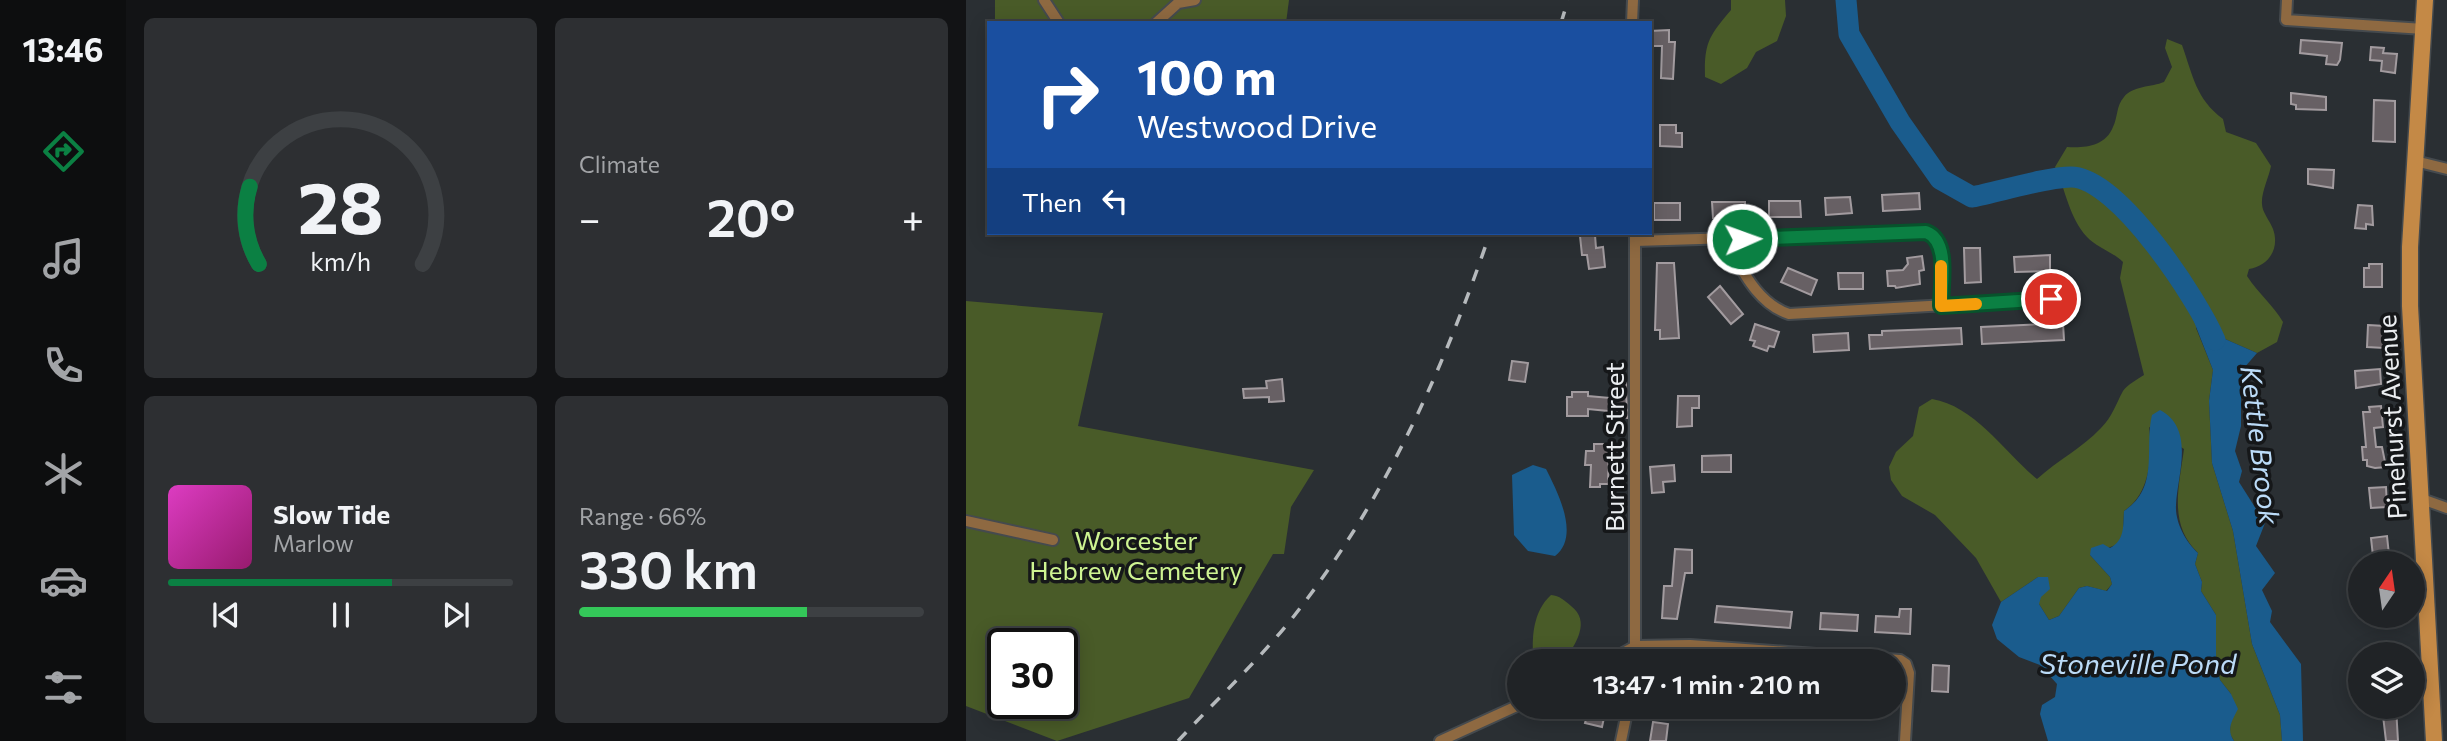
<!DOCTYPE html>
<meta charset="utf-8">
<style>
body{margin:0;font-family:Commissioner,sans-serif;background:#2d2f32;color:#f1f3f6;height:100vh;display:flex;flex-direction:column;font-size:26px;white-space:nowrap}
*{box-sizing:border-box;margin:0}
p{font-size:23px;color:#a2a4a7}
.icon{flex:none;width:38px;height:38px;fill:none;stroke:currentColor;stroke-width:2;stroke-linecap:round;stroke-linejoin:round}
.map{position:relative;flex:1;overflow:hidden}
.details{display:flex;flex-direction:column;gap:18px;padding:18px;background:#121315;width:840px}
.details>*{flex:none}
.hud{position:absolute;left:21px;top:21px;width:665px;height:214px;border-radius:0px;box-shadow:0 4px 18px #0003,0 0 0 2px #3d4043;background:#1a4fa0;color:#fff;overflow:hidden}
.needle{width:46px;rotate:13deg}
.fabs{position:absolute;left:1382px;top:551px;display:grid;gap:14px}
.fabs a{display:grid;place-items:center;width:77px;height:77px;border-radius:50%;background:#202326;box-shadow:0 4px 18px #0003,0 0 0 2px #3d4043;font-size:35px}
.speed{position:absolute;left:21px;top:628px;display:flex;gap:14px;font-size:35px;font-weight:700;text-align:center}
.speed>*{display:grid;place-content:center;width:91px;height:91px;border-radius:50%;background:#202326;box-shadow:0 4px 18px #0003,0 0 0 2px #3d4043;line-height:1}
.speed .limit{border:4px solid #111;border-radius:10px;background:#fff;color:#111}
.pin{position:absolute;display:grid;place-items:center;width:60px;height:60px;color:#fff;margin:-30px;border:4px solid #fff;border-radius:50%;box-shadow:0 2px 7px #0007}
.me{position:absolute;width:77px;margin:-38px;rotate:88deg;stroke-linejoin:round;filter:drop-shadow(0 0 5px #0008)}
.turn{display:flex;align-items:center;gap:24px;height:147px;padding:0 35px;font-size:32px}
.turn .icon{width:91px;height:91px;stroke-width:2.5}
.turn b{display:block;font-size:49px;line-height:60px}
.then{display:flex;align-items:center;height:66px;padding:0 35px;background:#0003;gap:14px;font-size:26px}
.big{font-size:52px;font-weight:600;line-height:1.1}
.details .widget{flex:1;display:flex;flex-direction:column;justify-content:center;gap:10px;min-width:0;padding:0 24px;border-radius:10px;background:#2d2f32}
.details .dial{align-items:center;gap:0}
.dial svg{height:182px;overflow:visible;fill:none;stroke:#3d4043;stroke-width:7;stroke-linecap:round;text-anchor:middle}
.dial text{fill:#f1f3f6;stroke:none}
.song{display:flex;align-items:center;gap:21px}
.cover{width:84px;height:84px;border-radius:10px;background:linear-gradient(135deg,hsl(310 70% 55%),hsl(320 70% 35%))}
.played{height:7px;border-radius:4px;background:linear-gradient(90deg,#0b8043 65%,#3d4043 65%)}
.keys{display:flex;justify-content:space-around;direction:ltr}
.heat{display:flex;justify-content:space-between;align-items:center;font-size:38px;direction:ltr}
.charge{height:10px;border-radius:5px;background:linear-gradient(90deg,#34c759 66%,#3d4043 0)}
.details .tiles{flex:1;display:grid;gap:18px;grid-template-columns:repeat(2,1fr)}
.trip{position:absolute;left:541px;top:649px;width:399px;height:70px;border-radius:35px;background:#202326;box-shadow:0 4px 18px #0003,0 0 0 2px #3d4043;font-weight:600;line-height:70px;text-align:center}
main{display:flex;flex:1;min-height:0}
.menu{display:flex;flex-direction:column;width:126px;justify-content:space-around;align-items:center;background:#0d0e0f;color:#a2a4a7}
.menu .icon{width:49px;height:49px}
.menu .on{color:#0b8043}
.menu b{font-size:32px;color:#f1f3f6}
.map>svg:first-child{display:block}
.green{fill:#495b28;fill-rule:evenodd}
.water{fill:#1a5c8d}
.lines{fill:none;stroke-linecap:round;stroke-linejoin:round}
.river{stroke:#1a5c8d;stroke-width:21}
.building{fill:#676064;stroke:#a29b9f;stroke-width:2}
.street-casing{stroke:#454a4e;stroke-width:14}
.secondary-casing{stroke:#454a4e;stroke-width:19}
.street{stroke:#8e6941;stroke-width:10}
.secondary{stroke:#c48946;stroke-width:16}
.rail{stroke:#b6babd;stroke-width:3.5;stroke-dasharray:12 12;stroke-linecap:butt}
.route-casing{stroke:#07532c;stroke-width:18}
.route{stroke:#0b8043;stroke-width:12}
.slow{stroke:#f59e0b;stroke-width:12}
.labels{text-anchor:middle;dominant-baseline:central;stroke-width:7;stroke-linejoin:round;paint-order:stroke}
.street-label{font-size:26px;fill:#ebeef1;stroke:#151719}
.park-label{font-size:26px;fill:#cef491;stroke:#151719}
.water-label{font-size:28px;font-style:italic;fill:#bbdbf8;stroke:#151719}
</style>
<main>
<nav class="menu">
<b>13:46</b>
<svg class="icon on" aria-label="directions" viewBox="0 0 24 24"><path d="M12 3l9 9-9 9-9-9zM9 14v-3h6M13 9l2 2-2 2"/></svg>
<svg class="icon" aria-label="music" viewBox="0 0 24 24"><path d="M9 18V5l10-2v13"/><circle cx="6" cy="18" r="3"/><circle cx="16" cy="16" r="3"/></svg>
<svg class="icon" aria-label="phone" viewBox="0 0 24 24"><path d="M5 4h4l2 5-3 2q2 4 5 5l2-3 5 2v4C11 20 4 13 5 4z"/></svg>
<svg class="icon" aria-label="climate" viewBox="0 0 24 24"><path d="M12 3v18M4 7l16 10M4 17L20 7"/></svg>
<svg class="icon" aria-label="car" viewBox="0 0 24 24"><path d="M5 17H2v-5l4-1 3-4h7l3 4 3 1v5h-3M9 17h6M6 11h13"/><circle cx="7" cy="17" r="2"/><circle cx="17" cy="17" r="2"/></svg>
<svg class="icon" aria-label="filters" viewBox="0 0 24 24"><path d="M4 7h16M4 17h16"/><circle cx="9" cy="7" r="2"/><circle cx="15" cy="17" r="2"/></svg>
</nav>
<section class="details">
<div class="tiles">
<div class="widget dial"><svg viewBox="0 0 100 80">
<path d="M14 69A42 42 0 1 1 86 69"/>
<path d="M14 69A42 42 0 0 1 10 35" stroke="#0b8043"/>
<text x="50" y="56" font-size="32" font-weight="700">28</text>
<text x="50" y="72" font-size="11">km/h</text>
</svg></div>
<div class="widget"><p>Climate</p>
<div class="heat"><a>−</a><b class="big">20°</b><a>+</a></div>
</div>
<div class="widget">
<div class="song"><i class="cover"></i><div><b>Slow Tide</b><p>Marlow</p></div></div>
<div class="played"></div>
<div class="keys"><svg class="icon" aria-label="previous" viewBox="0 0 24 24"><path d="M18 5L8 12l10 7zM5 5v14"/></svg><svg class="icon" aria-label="pause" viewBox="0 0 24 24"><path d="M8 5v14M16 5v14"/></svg><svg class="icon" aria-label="next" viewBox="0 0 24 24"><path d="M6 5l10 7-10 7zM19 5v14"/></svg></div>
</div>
<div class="widget"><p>Range · 66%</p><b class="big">330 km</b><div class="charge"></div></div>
</div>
</section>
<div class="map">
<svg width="1481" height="741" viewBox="0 0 1481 741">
<rect width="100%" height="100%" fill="#2a2f33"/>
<g class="green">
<polygon points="29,0 323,0 320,23 29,23"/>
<path d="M 765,0 L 819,0 L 820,16 L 811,41 L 790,52 L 781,68 L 755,84 L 739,77 C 738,43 743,36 765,10 Z"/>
<path d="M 1201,39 L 1216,45 C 1227,76 1230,99 1257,119 L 1260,132 L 1290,143 L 1305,166 C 1303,177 1295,193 1296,204 C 1296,212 1304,221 1307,229 C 1314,248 1303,266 1283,269 L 1281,276 C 1292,293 1307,305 1317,322 L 1311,342 L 1291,353 L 1259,339 L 1238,314 L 1230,328 L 1247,370 L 1243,401 L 1246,463 L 1267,531 L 1286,644 L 1314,715 L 1316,741 L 1268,741 L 1264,734 L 1265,694 L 1254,680 L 1250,664 L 1250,615 L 1235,591 L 1236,582 L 1229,564 L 1232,553 C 1202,524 1213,487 1218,449 L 1183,427 C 1187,456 1184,494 1158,511 L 1157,533 L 1152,544 L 1124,555 L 1144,577 L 1146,584 L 1140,591 L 1121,586 L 1113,588 L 1093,616 L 1083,620 L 1073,604 L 1072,577 L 1035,602 L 1010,558 L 969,515 L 936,496 L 925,480 L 923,467 L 930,452 L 947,436 L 953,407 L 966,399 C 1009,406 1038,452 1071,479 C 1092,460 1116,448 1135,428 C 1146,417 1150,404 1157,391 C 1161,385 1172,379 1178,375 L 1154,278 L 1157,262 C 1147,252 1130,247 1121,237 C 1103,217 1100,191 1089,167 L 1101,147 C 1118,148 1139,147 1147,127 C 1152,117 1150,106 1158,97 C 1166,86 1186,87 1198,82 L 1206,67 L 1199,48 Z"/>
<path d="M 0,301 L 137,313 L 112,426 L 348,470 L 325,507 L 318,554 L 307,554 L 223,698 L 91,741 L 0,706 ZM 37,644 L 96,644 L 96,704 L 37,704 Z"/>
<path d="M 585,595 C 594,596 598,600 605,606 C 625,621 610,644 598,661 L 568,661 C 565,639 567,611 585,595 Z"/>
</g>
<g class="water">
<polygon points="1225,314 1238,314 1259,339 1291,353 1278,368 1275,380 1275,426 1269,451 1276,471 1273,482 1299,523 1290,546 1309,573 1296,590 1306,611 1304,622 1335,664 1337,741 1316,741 1314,715 1286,644 1267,531 1246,463 1243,401 1247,370"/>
<path d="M 1194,410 C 1230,429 1211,476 1210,505 C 1209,523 1220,542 1232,553 L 1229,564 L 1236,582 L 1235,591 L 1250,615 L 1250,664 L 1254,680 L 1265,694 L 1272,709 C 1266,721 1260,729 1268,741 L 1082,741 L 1074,714 L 1076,705 L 1089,697 L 1091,684 L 1074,665 L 1053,657 L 1031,639 L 1026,625 L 1035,602 L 1072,577 L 1082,577 L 1084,589 L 1075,597 L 1073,604 L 1083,620 L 1093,616 L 1113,588 L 1121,586 L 1141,591 L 1146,584 L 1144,577 L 1124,555 L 1125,548 L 1137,544 L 1144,548 C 1159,540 1157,526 1158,511 C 1194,488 1178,449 1186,415 Z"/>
<path d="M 567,465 L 580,469 C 591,491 615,536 589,556 L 562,551 L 548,535 L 546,475 Z"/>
</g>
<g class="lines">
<path class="river" d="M 880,0 L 883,34 L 934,122 L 974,179 L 1006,197 C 1032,192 1081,177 1105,177 C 1152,177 1232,300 1249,340"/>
</g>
<g class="building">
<polygon points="703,30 703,42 709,42 707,79 695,78 696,46 684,46 684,31"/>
<polygon points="1335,40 1376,43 1374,60 1371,65 1360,64 1361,56 1334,53"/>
<polygon points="1405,47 1418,48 1417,53 1431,54 1429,73 1415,71 1416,61 1404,60"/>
<polygon points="1325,93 1360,97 1360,110 1330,109 1330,105 1325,104"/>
<polygon points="1408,100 1429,101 1429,142 1407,141"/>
<polygon points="694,125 710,125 710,133 716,133 716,147 694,146"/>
<polygon points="1342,169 1368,170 1367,188 1342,184"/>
<polygon points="953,193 954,209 917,211 916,195"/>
<polygon points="884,197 886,213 860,215 859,198"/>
<polygon points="803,201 834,201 835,217 803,217"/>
<polygon points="746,202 779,202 779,218 747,218"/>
<rect x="688" y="203" width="26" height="17"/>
<polygon points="1392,205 1406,206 1407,225 1400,224 1400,229 1389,228"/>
<polygon points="629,235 630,248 637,247 639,267 623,269 621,255 616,255 614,236"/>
<polygon points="998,248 1014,248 1015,282 999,283"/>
<polygon points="1084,255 1084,271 1049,272 1048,257"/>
<polygon points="956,256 958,270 953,271 954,284 930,288 929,286 922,286 921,271 937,270 942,264 941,258"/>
<polygon points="691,263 708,263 713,338 694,339 694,330 689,330"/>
<polygon points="1403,264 1416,264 1416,287 1398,287 1398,268 1403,268"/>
<polygon points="822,268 851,280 845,295 815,282"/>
<polygon points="872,273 897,273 897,289 873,289"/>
<polygon points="754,286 777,314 765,324 742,297"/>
<polygon points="1097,323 1098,340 1016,344 1015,327"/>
<polygon points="789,324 813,332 808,347 803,346 801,351 787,346 789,341 784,340"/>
<polygon points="1402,325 1419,326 1418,348 1401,347"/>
<polygon points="995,328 996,344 904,349 903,335 916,335 916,331"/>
<polygon points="882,333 883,350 848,352 847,335"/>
<polygon points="546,361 562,363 559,382 543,380"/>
<polygon points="1414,369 1415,384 1390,388 1389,371"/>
<polygon points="646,378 660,380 661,418 642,416 642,411 622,409 622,416 601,416 601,397 606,397 606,392 622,392 622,396 644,398"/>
<polygon points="316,379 318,401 303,402 303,397 278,398 277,389 301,388 300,381"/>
<polygon points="712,396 733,396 733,408 726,408 726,426 711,427"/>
<polygon points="1415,406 1417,427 1408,428 1410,447 1416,447 1420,467 1409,468 1401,466 1401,460 1397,460 1396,447 1400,447 1397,412 1404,412 1403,407"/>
<polygon points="628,444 643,444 642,484 634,484 634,487 624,487 625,465 619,465 620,451 628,451"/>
<polygon points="765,455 765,472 736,472 736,456"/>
<polygon points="708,465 709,481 697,482 698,492 686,493 684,467"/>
<polygon points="1420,487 1421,507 1405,508 1403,488"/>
<polygon points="1421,536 1423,555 1407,556 1405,538"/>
<polygon points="709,549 726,550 726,573 719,573 711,619 696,618 698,586 706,586"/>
<polygon points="751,606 826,612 824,628 749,622"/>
<polygon points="934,609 945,609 944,634 909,632 910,616 933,617"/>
<polygon points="855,613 892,615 891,631 854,629"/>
<polygon points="967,665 983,666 982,692 966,691"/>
<polygon points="1416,707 1430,707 1432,741 1420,741"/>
<polygon points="623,709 639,713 636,727 619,723"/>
<polygon points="687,722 702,724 700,741 684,741"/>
</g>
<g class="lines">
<g class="street-casing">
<g id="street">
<polyline points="78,0 93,23"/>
<polyline points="1321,0 1320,20 1458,29"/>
<polyline points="190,23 212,3 229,0"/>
<polyline points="666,23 667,0"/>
<polyline points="1449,161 1481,169"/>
<polyline points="669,233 669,662"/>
<path d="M 758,239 C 775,267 790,303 823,314 L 1085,299"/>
<path d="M 669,241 L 960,232 C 984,241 975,285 975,306"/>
<polyline points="1453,498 1481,508"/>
<polyline points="0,521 87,540"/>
<polyline points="641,662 670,646 724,645 934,660 940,664 943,673 939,741"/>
<polyline points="474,741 553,705"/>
<polyline points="655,741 662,707"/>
</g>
</g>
<g class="secondary-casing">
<polyline id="secondary" points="1459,0 1444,247 1444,306 1468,741"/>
</g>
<use href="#street" class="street"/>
<use href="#secondary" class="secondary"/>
<g class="rail">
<polyline points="595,23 602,0"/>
<path d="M 212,741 C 251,699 293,660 328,616 C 419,500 477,371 524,233"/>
</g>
</g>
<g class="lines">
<g class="route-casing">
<path id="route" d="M 776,239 L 960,232 C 984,241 975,284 975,306 L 1085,299"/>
</g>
<use href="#route" class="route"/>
<polyline class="slow" points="975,266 975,306 1010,304"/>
</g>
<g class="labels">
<g class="street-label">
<text transform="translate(1425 417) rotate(-93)">Pinehurst Avenue</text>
<text transform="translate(647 447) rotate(-90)">Burnett Street</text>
</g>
<g class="park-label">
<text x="170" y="539">Worcester<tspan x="170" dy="30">Hebrew Cemetery</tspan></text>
</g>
<g class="water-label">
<text transform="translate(1295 445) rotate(83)">Kettle Brook</text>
<text x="1172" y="663">Stoneville Pond</text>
</g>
</g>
</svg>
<div class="fabs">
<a><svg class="needle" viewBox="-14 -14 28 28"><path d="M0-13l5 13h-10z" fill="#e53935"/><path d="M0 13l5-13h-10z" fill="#a2a4a7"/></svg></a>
<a><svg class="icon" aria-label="layers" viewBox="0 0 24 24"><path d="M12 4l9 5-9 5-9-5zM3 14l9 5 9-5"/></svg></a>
</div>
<div class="speed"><div class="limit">30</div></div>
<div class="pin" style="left:1085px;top:299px;background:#d93025"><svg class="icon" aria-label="arrive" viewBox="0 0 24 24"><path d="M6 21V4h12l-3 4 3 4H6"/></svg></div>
<svg class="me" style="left:776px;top:239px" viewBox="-20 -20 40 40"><circle r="17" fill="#0b8043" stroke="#fff" stroke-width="3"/><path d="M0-11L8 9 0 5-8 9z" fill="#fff"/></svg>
<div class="trip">13:47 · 1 min · 210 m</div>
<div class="hud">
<div class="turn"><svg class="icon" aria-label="right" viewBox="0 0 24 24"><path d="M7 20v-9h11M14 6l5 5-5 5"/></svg><div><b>100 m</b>Westwood Drive</div></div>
<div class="then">Then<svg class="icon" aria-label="left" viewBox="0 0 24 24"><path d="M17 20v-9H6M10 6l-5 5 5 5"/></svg></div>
</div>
</div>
</main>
